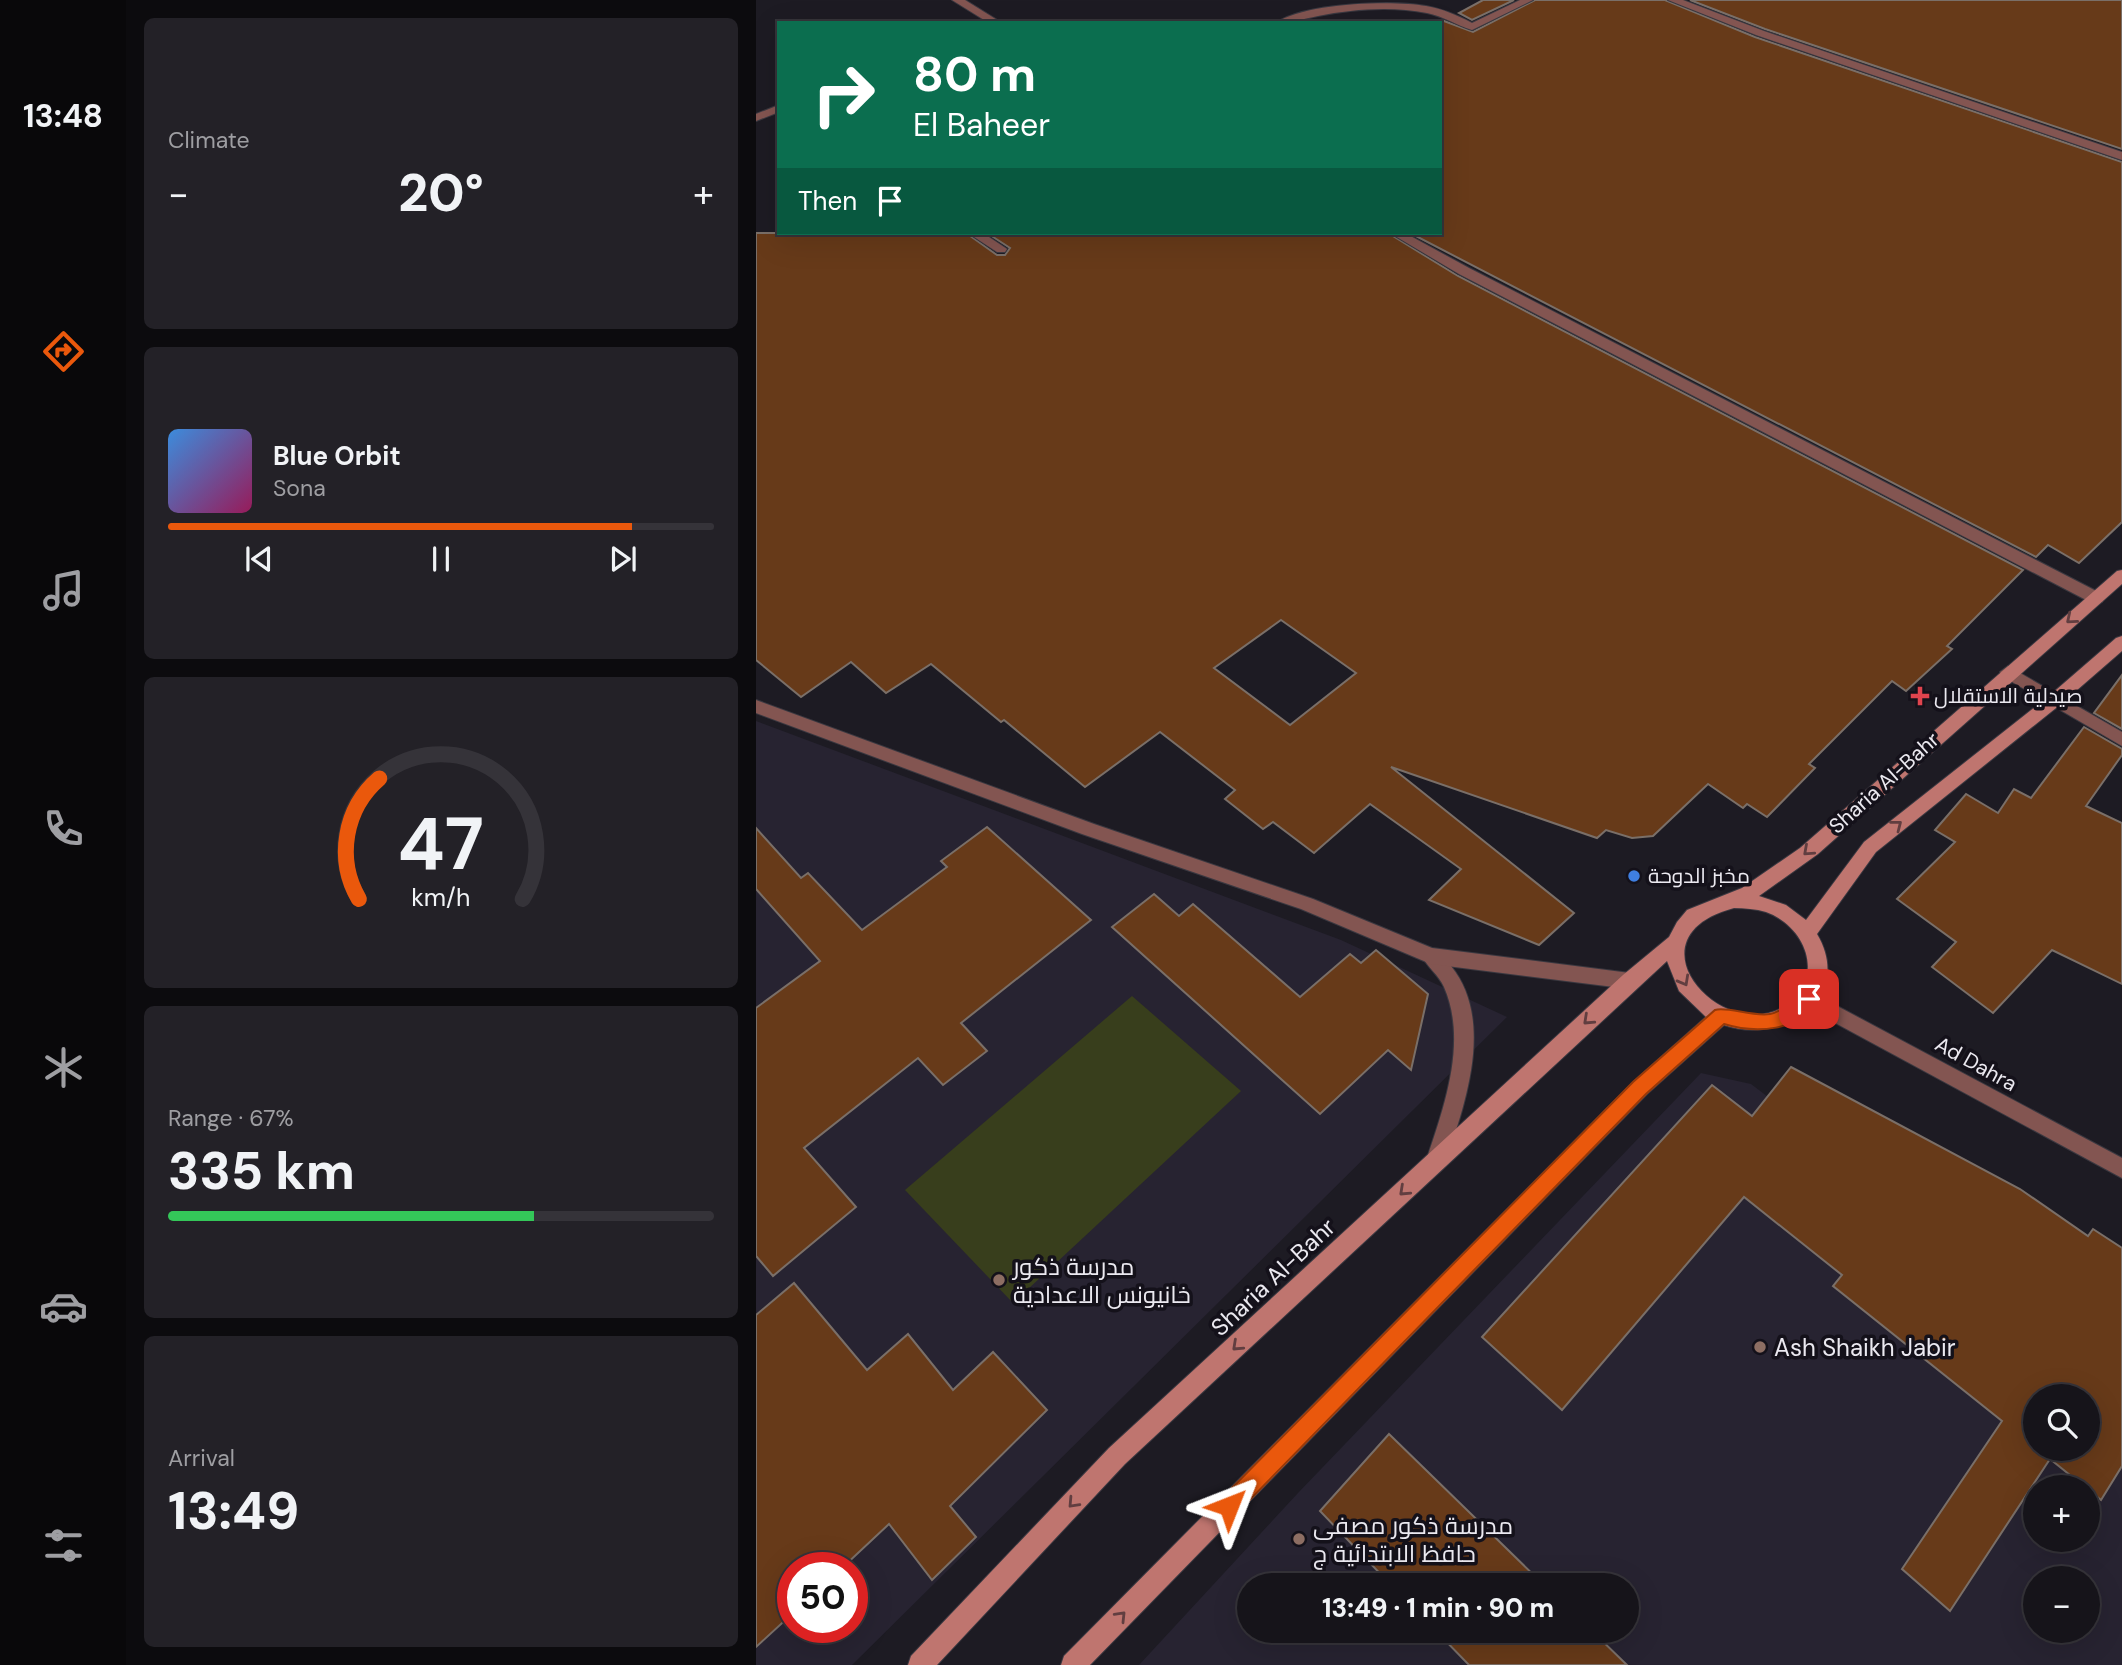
<!DOCTYPE html>
<meta charset="utf-8">
<style>
body{margin:0;font-family:"DM Sans",Cairo,sans-serif;background:#232127;color:#f1f3f6;height:100vh;display:flex;flex-direction:column;font-size:26px;white-space:nowrap}
*{box-sizing:border-box;margin:0}
p{font-size:23px;color:#9e9ea2}
.icon{flex:none;width:38px;height:38px;fill:none;stroke:currentColor;stroke-width:2;stroke-linecap:round;stroke-linejoin:round}
.map{position:relative;flex:1;overflow:hidden}
.sheet{display:flex;flex-direction:column;gap:18px;padding:18px;background:#0c0b0e;width:630px}
.sheet>*{flex:none}
.guide{position:absolute;left:21px;top:21px;width:665px;height:214px;border-radius:0px;box-shadow:0 7px 28px #0002,0 0 0 2px #353339;background:#0b6e4f;color:#fff;overflow:hidden}
.controls{position:absolute;left:1267px;top:1384px;display:grid;gap:14px}
.controls a{display:grid;place-items:center;width:77px;height:77px;border-radius:50%;background:#16141a;box-shadow:0 7px 28px #0002,0 0 0 2px #353339;font-size:35px}
.speed{position:absolute;left:21px;top:1552px;display:flex;gap:14px;font-size:35px;font-weight:700;text-align:center}
.speed>*{display:grid;place-content:center;width:91px;height:91px;border-radius:50%;background:#16141a;box-shadow:0 7px 28px #0002,0 0 0 2px #353339;line-height:1}
.speed .limit{border:10px solid #d22;background:#fff;color:#111}
.pin{position:absolute;display:grid;place-items:center;width:60px;height:60px;color:#fff;margin:-30px;border-radius:14px;box-shadow:0 4px 10px #0006}
.me{position:absolute;width:77px;margin:-38px;rotate:45deg;stroke-linejoin:round;filter:drop-shadow(0 0 5px #0008)}
.turn{display:flex;align-items:center;gap:24px;height:147px;padding:0 21px;font-size:32px}
.turn .icon{width:91px;height:91px;stroke-width:2.5}
.turn b{display:block;font-size:49px;line-height:60px}
.then{display:flex;align-items:center;height:66px;padding:0 21px;background:#0003;gap:14px;font-size:26px}
.big{font-size:52px;font-weight:800;line-height:1.1}
.sheet .widget{flex:1;display:flex;flex-direction:column;justify-content:center;gap:10px;min-width:0;padding:0 24px;border-radius:10px;background:#232127}
.sheet .dial{align-items:center;gap:0}
.dial svg{height:182px;overflow:visible;fill:none;stroke:#353339;stroke-width:7;stroke-linecap:round;text-anchor:middle}
.dial text{fill:#f1f3f6;stroke:none}
.song{display:flex;align-items:center;gap:21px}
.cover{width:84px;height:84px;border-radius:10px;background:linear-gradient(135deg,hsl(210 70% 55%),hsl(330 70% 35%))}
.played{height:7px;border-radius:4px;background:linear-gradient(90deg,#ea580c 85%,#353339 85%)}
.keys{display:flex;justify-content:space-around;direction:ltr}
.heat{display:flex;justify-content:space-between;align-items:center;font-size:38px;direction:ltr}
.charge{height:10px;border-radius:5px;background:linear-gradient(90deg,#34c759 67%,#353339 0)}
.trip{position:absolute;left:481px;top:1573px;width:402px;height:70px;border-radius:35px;background:#16141a;box-shadow:0 7px 28px #0002,0 0 0 2px #353339;font-weight:800;line-height:70px;text-align:center}
main{display:flex;flex:1;min-height:0}
.tabs{display:flex;flex-direction:column;width:126px;justify-content:space-around;align-items:center;background:#09080a;color:#9e9ea2}
.tabs .icon{width:49px;height:49px}
.tabs .selected{color:#ea580c}
.tabs b{font-size:32px;color:#f1f3f6}
.map>svg:first-child{display:block}
.built{fill:#272331;fill-rule:evenodd}
.green{fill:#383e1c}
.building{fill:#673a19;stroke:#7a6f68;stroke-width:2;fill-rule:evenodd}
.lines{fill:none;stroke-linecap:round;stroke-linejoin:round}
.minor-casing{stroke:#3a3840;stroke-width:2}
.tertiary-casing{stroke:#3a3840;stroke-width:2}
.secondary-casing{stroke:#3a3840;stroke-width:2}
.minor{fill:#835551;fill-rule:evenodd}
.tertiary{fill:#835551;fill-rule:evenodd}
.secondary{fill:#bf756f;fill-rule:evenodd}
.oneway{stroke:#613e40}
.route{fill:#ea580c;stroke:#983908;stroke-width:2}
.health-dot{fill:#e0444e;stroke:#14111a;stroke-width:2.5}
.shop-dot{fill:#3f7fe0;stroke:#14111a;stroke-width:2.5}
.education-dot{fill:#8d6e63;stroke:#14111a;stroke-width:2.5}
.labels{text-anchor:middle;dominant-baseline:central;stroke-width:7;stroke-linejoin:round;paint-order:stroke}
.poi-label{font-size:21px;fill:#ebe9f0;stroke:#14111a;text-anchor:start}
.street-label{font-size:21px;fill:#ebe9f0;stroke:#14111a}
.near-poi-label{font-size:24px;fill:#ebe9f0;stroke:#14111a;text-anchor:start}
.near-street-label{font-size:24px;fill:#ebe9f0;stroke:#14111a}
</style>
<main>
<nav class="tabs">
<b>13:48</b>
<svg class="icon selected" aria-label="directions" viewBox="0 0 24 24"><path d="M12 3l9 9-9 9-9-9zM9 14v-3h6M13 9l2 2-2 2"/></svg>
<svg class="icon" aria-label="music" viewBox="0 0 24 24"><path d="M9 18V5l10-2v13"/><circle cx="6" cy="18" r="3"/><circle cx="16" cy="16" r="3"/></svg>
<svg class="icon" aria-label="phone" viewBox="0 0 24 24"><path d="M5 4h4l2 5-3 2q2 4 5 5l2-3 5 2v4C11 20 4 13 5 4z"/></svg>
<svg class="icon" aria-label="climate" viewBox="0 0 24 24"><path d="M12 3v18M4 7l16 10M4 17L20 7"/></svg>
<svg class="icon" aria-label="car" viewBox="0 0 24 24"><path d="M5 17H2v-5l4-1 3-4h7l3 4 3 1v5h-3M9 17h6M6 11h13"/><circle cx="7" cy="17" r="2"/><circle cx="17" cy="17" r="2"/></svg>
<svg class="icon" aria-label="filters" viewBox="0 0 24 24"><path d="M4 7h16M4 17h16"/><circle cx="9" cy="7" r="2"/><circle cx="15" cy="17" r="2"/></svg>
</nav>
<section class="sheet">
<div class="widget"><p>Climate</p>
<div class="heat"><a>−</a><b class="big">20°</b><a>+</a></div>
</div>
<div class="widget">
<div class="song"><i class="cover"></i><div><b>Blue Orbit</b><p>Sona</p></div></div>
<div class="played"></div>
<div class="keys"><svg class="icon" aria-label="previous" viewBox="0 0 24 24"><path d="M18 5L8 12l10 7zM5 5v14"/></svg><svg class="icon" aria-label="pause" viewBox="0 0 24 24"><path d="M8 5v14M16 5v14"/></svg><svg class="icon" aria-label="next" viewBox="0 0 24 24"><path d="M6 5l10 7-10 7zM19 5v14"/></svg></div>
</div>
<div class="widget dial"><svg viewBox="0 0 100 80">
<path d="M14 69A42 42 0 1 1 86 69"/>
<path d="M14 69A42 42 0 0 1 23 16" stroke="#ea580c"/>
<text x="50" y="56" font-size="32" font-weight="700">47</text>
<text x="50" y="72" font-size="11">km/h</text>
</svg></div>
<div class="widget"><p>Range · 67%</p><b class="big">335 km</b><div class="charge"></div></div>
<div class="widget"><p>Arrival</p><b class="big">13:49</b></div>
</section>
<div class="map">
<svg width="1366" height="1665" viewBox="0 0 1366 1665">
<rect width="100%" height="100%" fill="#1d1b23"/>
<g class="built">
<path d="M 0,721 L 585,940 L 751,1017 L 96,1665 L 0,1665 ZM 37,1568 L 96,1568 L 96,1628 L 37,1628 Z"/>
<path d="M 945,1073 L 995,1084 L 1254,1280 L 1366,1375 L 1366,1665 L 383,1665 L 542,1493 ZM 1279,1396 L 1332,1396 L 1332,1449 L 1279,1449 ZM 1279,1488 L 1332,1488 L 1332,1540 L 1279,1540 ZM 1279,1578 L 1332,1578 L 1332,1631 L 1279,1631 ZM 494,1586 L 872,1586 L 872,1631 L 494,1631 Z"/>
</g>
<polygon class="green" points="376,996 485,1091 257,1303 149,1190"/>
<g class="building">
<polygon points="727,0 758,0 716,20 703,13"/>
<polygon points="779,0 909,0 999,37 1366,162 1366,522 1323,563 1292,545 1280,557 654,233 684,233 684,24 688,21 717,32"/>
<polygon points="934,0 1366,0 1366,149 1009,29"/>
<path d="M 0,233 L 210,233 L 241,255 L 249,255 L 254,248 L 231,233 L 632,233 L 702,276 L 1267,570 L 1191,646 L 1196,649 L 1150,691 L 1136,681 L 1053,764 L 1059,768 L 1011,817 L 991,804 L 987,808 L 952,784 L 897,836 L 876,838 L 850,830 L 841,838 L 635,767 L 818,913 L 783,945 L 673,900 L 705,869 L 614,804 L 558,853 L 517,822 L 507,829 L 469,799 L 479,790 L 404,732 L 329,787 L 248,720 L 245,722 L 175,664 L 130,693 L 95,662 L 45,697 L 0,660 ZM 525,620 L 600,673 L 534,725 L 458,668 Z"/>
<polygon points="1366,675 1366,729 1338,713"/>
<polygon points="1328,727 1366,749 1366,755 1330,806 1366,823 1366,984 1296,950 1237,1013 1176,967 1200,942 1141,899 1199,842 1179,830 1210,794 1242,813 1258,789 1275,798"/>
<polygon points="231,827 335,920 205,1023 231,1051 187,1085 162,1058 48,1148 100,1207 17,1276 0,1256 0,1008 64,961 0,889 0,828 45,878 52,873 106,930 191,867 185,861"/>
<polygon points="398,894 423,916 437,904 544,997 594,954 605,963 620,950 672,994 655,1070 632,1050 564,1114 356,927"/>
<path d="M 1035,1067 L 1264,1189 L 1332,1236 L 1337,1229 L 1366,1248 L 1366,1466 L 1345,1500 L 1294,1459 L 1194,1611 L 1146,1569 L 1246,1421 L 1077,1286 L 1086,1275 L 988,1197 L 806,1410 L 726,1337 L 956,1085 L 996,1116 ZM 1279,1396 L 1332,1396 L 1332,1449 L 1279,1449 Z"/>
<polygon points="38,1283 111,1370 152,1334 197,1390 237,1352 291,1410 194,1506 220,1537 176,1580 133,1524 86,1568 37,1568 37,1613 0,1647 0,1315"/>
<polygon points="633,1434 789,1586 636,1586 564,1511"/>
<polygon points="680,1631 836,1631 871,1665 713,1665"/>
</g>
<g class="lines">
<g class="minor-casing">
<g id="minor">
<polygon points="196,0 209,0 246,23 233,23"/>
<path d="M 764,0 L 777,0 L 716,30 C 700,25 687,16 671,13 C 636,6 597,9 562,16 C 547,19 535,23 520,23 C 548,3 636,0 670,6 C 687,9 701,15 716,23 Z"/>
<polygon points="912,0 927,0 1008,31 1366,152 1366,160 1000,35"/>
<polygon points="23,105 23,112 0,121 0,114"/>
<polygon points="212,233 227,233 251,249 249,252 241,252"/>
<polygon points="634,233 649,233 713,268 1346,594 1348,598 1346,602 1334,602 703,274"/>
<polygon points="1252,666 1366,732 1366,746 1246,676 1244,672"/>
<path d="M 675,948 C 684,951 689,959 695,966 C 739,1021 709,1103 690,1161 L 687,1168 L 680,1170 L 673,1168 L 670,1161 C 688,1107 712,1042 688,987 C 683,975 671,967 666,956 L 668,950 Z"/>
</g>
</g>
<g class="tertiary-casing">
<g id="tertiary">
<polygon points="0,700 338,824 557,899 676,948 874,973 881,975 883,981 881,987 874,989 675,964 545,909 326,834 0,713"/>
<polygon points="1053,991 1366,1158 1366,1178 1046,1005 1044,999 1046,993"/>
</g>
</g>
<g class="secondary-casing">
<path id="secondary" d="M 1366,570 L 1366,584 L 1062,854 L 1003,896 L 1030,905 L 1050,920 L 1108,842 L 1293,696 L 1360,638 L 1366,636 L 1366,651 L 1305,704 L 1120,852 L 1061,934 C 1099,998 1026,1045 968,1025 L 891,1094 L 334,1665 L 305,1665 L 308,1656 L 877,1082 L 950,1017 L 923,991 L 911,961 L 369,1464 L 181,1665 L 152,1665 L 155,1656 L 353,1448 L 867,975 L 913,937 L 921,922 L 931,910 L 986,888 L 1044,848 L 1361,571 ZM 978,908 C 988,908 1000,909 1010,912 C 1049,926 1069,975 1033,1003 C 972,1051 865,938 978,908 Z"/>
</g>
<use href="#minor" class="minor"/>
<use href="#tertiary" class="tertiary"/>
<use href="#secondary" class="secondary"/>
</g>
<defs><path id="oneway-chevron" d="M-2-3.5L2.5 0L-2 3.5" fill="none" stroke-width="1.6" stroke-linecap="round" stroke-linejoin="round" transform="scale(1.75)"/></defs>
<g class="oneway">
<use href="#oneway-chevron" transform="translate(1315 619) rotate(140)"/>
<use href="#oneway-chevron" transform="translate(1141 825) rotate(-38)"/>
<use href="#oneway-chevron" transform="translate(1052 851) rotate(138)"/>
<use href="#oneway-chevron" transform="translate(928 981) rotate(61)"/>
<use href="#oneway-chevron" transform="translate(832 1020) rotate(137)"/>
<use href="#oneway-chevron" transform="translate(648 1191) rotate(137)"/>
<use href="#oneway-chevron" transform="translate(481 1346) rotate(137)"/>
<use href="#oneway-chevron" transform="translate(317 1503) rotate(133)"/>
<use href="#oneway-chevron" transform="translate(365 1616) rotate(-46)"/>
</g>
<path class="route" d="M 1053,992 L 1059,994 L 1062,999 C 1046,1033 997,1033 968,1024 L 890,1094 L 481,1513 L 473,1516 L 466,1513 L 463,1506 L 466,1498 L 877,1082 L 959,1010 C 971,1006 996,1017 1014,1014 C 1030,1011 1038,997 1053,992 Z"/>
<path class="health-dot" d="M1160.5 685.5h7v7h7v7h-7v7h-7v-7h-7v-7h7z"/>
<circle class="shop-dot" cx="878" cy="876" r="7"/>
<g class="education-dot">
<circle cx="243" cy="1280" r="7"/>
<circle cx="1004" cy="1347" r="7"/>
<circle cx="543" cy="1539" r="7"/>
</g>
<g class="labels">
<g class="poi-label">
<text x="1178" y="696">صيدلية الاستقلال</text>
<text x="892" y="876">مخبز الدوحة</text>
</g>
<g class="street-label">
<text transform="translate(1128 783) rotate(-42)">Sharia Al-Bahr</text>
<text transform="translate(1220 1064) rotate(29)">Ad Dahra</text>
</g>
<g class="near-poi-label">
<text x="257" y="1266">مدرسة ذكور<tspan x="257" dy="28">خانيونس الاعدادية</tspan></text>
<text x="1018" y="1347">Ash Shaikh Jabir</text>
<text x="557" y="1525">مدرسة ذكور مصفى<tspan x="557" dy="28">حافظ الابتدائية ج</tspan></text>
</g>
<g class="near-street-label">
<text transform="translate(517 1277) rotate(-43)">Sharia Al-Bahr</text>
</g>
</g>
</svg>
<div class="controls">
<a><svg class="icon" aria-label="search" viewBox="0 0 24 24"><circle cx="10" cy="10" r="6"/><path d="M15 15l6 6"/></svg></a>
<a>+</a>
<a>−</a>
</div>
<div class="speed"><div class="limit">50</div></div>
<div class="pin" style="left:1053px;top:999px;background:#d93025"><svg class="icon" aria-label="arrive" viewBox="0 0 24 24"><path d="M6 21V4h12l-3 4 3 4H6"/></svg></div>
<svg class="me" style="left:473px;top:1506px" viewBox="-20 -20 40 40"><path d="M0-17L14 15 0 8-14 15z" fill="#ea580c" stroke="#fff" stroke-width="4"/></svg>
<div class="trip">13:49 · 1 min · 90 m</div>
<div class="guide">
<div class="turn"><svg class="icon" aria-label="right" viewBox="0 0 24 24"><path d="M7 20v-9h11M14 6l5 5-5 5"/></svg><div><b>80 m</b>El Baheer</div></div>
<div class="then">Then<svg class="icon" aria-label="arrive" viewBox="0 0 24 24"><path d="M6 21V4h12l-3 4 3 4H6"/></svg></div>
</div>
</div>
</main>
